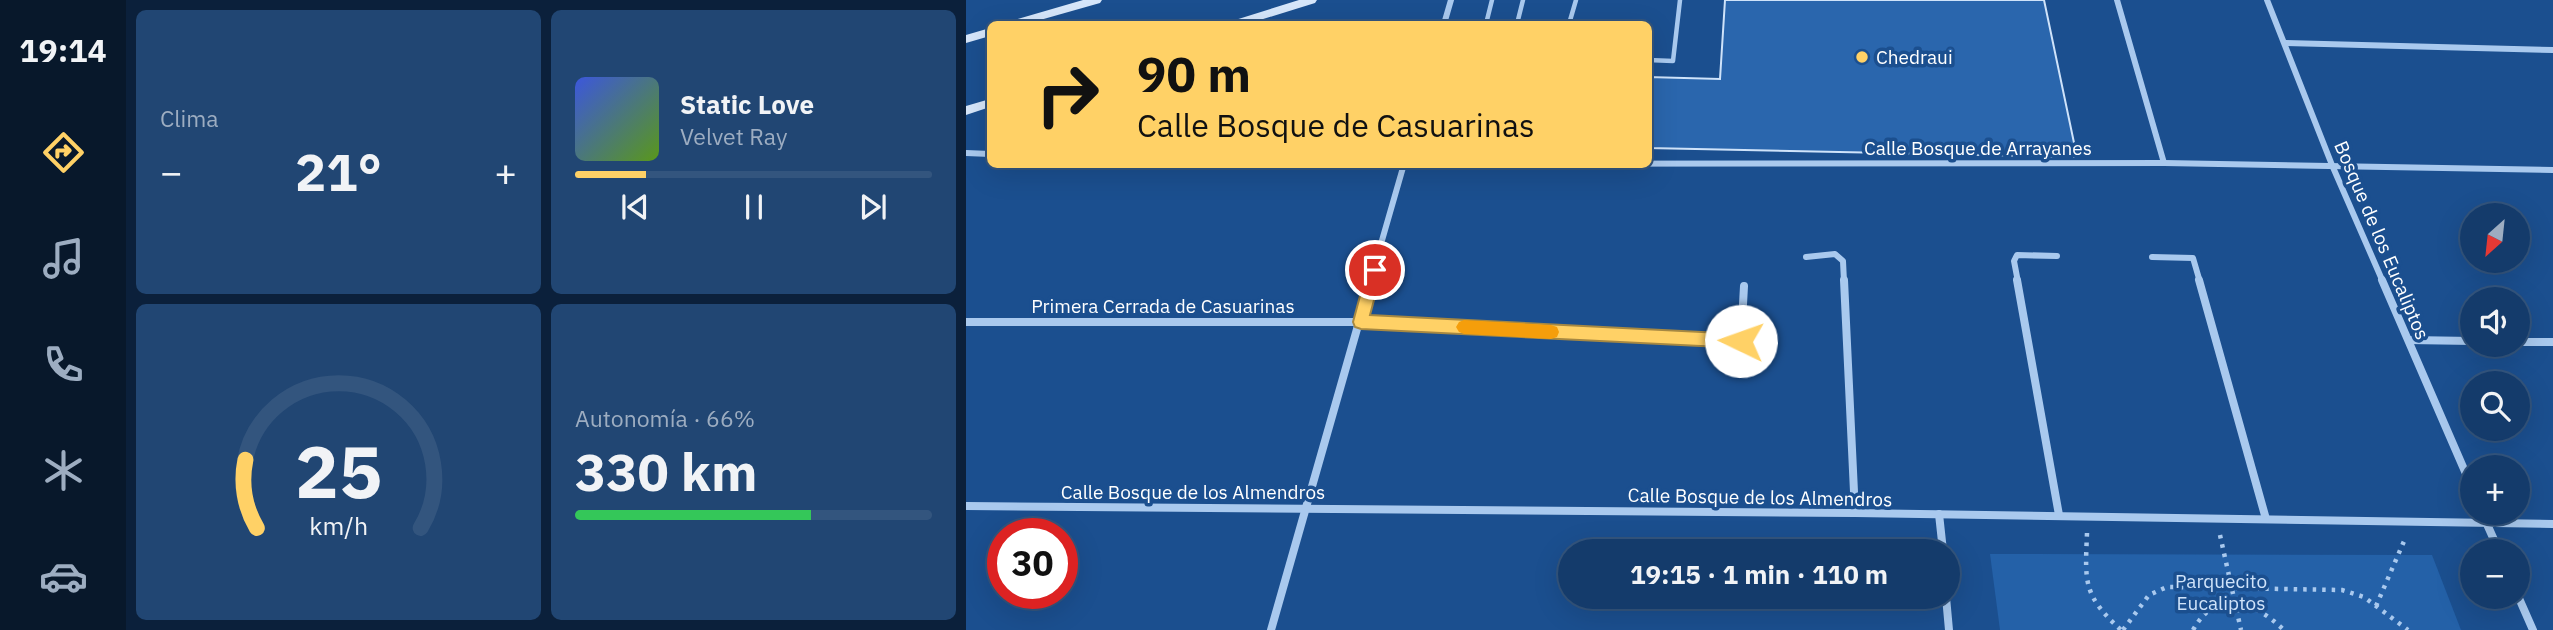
<!DOCTYPE html>
<html lang="es">
<meta charset="utf-8">
<style>
body{margin:0;font-family:"IBM Plex Sans",sans-serif;background:#214673;color:#f1f3f6;height:100vh;display:flex;flex-direction:column;font-size:26px;white-space:nowrap}
*{box-sizing:border-box;margin:0}
p{font-size:23px;color:#9dadc1}
.icon{flex:none;width:38px;height:38px;fill:none;stroke:currentColor;stroke-width:2;stroke-linecap:round;stroke-linejoin:round}
.map{position:relative;flex:1;overflow:hidden}
.sheet{display:flex;flex-direction:column;gap:10px;padding:10px;background:#0b203b;width:840px}
.sheet>*{flex:none}
.banner{position:absolute;left:21px;top:21px;width:665px;height:147px;border-radius:10px;box-shadow:0 7px 28px #0002,0 0 0 2px #33557e;background:#ffd166;color:#111;overflow:hidden}
.needle{width:46px;rotate:207deg}
.controls{position:absolute;left:1494px;top:203px;display:grid;gap:14px}
.controls a{display:grid;place-items:center;width:70px;height:70px;border-radius:50%;background:#143b6b;box-shadow:0 7px 28px #0002,0 0 0 2px #33557e;font-size:35px}
.speed{position:absolute;left:21px;top:518px;display:flex;gap:14px;font-size:35px;font-weight:700;text-align:center}
.speed>*{display:grid;place-content:center;width:91px;height:91px;border-radius:50%;background:#143b6b;box-shadow:0 7px 28px #0002,0 0 0 2px #33557e;line-height:1}
.speed .limit{border:10px solid #d22;background:#fff;color:#111}
.pin{position:absolute;display:grid;place-items:center;width:60px;height:60px;color:#fff;margin:-30px;border:4px solid #fff;border-radius:50%;box-shadow:0 2px 7px #0007}
.me{position:absolute;width:77px;margin:-38px;rotate:273deg;stroke-linejoin:round;filter:drop-shadow(0 0 5px #0008)}
.turn{display:flex;align-items:center;gap:24px;height:147px;padding:0 35px;font-size:32px}
.turn .icon{width:91px;height:91px;stroke-width:2.5}
.turn b{display:block;font-size:49px;line-height:60px}
.big{font-size:52px;font-weight:700;line-height:1.1}
.sheet .widget{flex:1;display:flex;flex-direction:column;justify-content:center;gap:10px;min-width:0;padding:0 24px;border-radius:10px;background:#214673}
.sheet .dial{align-items:center;gap:0}
.dial svg{height:182px;overflow:visible;fill:none;stroke:#33557e;stroke-width:7;stroke-linecap:round;text-anchor:middle}
.dial text{fill:#f1f3f6;stroke:none}
.song{display:flex;align-items:center;gap:21px}
.cover{width:84px;height:84px;border-radius:10px;background:linear-gradient(135deg,hsl(230 70% 55%),hsl(90 70% 35%))}
.played{height:7px;border-radius:4px;background:linear-gradient(90deg,#ffd166 20%,#33557e 20%)}
.keys{display:flex;justify-content:space-around;direction:ltr}
.heat{display:flex;justify-content:space-between;align-items:center;font-size:38px;direction:ltr}
.charge{height:10px;border-radius:5px;background:linear-gradient(90deg,#34c759 66%,#33557e 0)}
.sheet .tiles{flex:1;display:grid;gap:10px;grid-template-columns:repeat(2,1fr)}
.trip{position:absolute;left:592px;top:539px;width:402px;height:70px;border-radius:35px;background:#143b6b;box-shadow:0 7px 28px #0002,0 0 0 2px #33557e;font-weight:700;line-height:70px;text-align:center}
main{display:flex;flex:1;min-height:0}
.tab-bar{display:flex;flex-direction:column;width:126px;justify-content:space-around;align-items:center;background:#08182b;color:#9dadc1}
.tab-bar .icon{width:49px;height:49px}
.tab-bar .on{color:#ffd166}
.tab-bar b{font-size:32px;color:#f1f3f6}
.map>svg:first-child{display:block}
.green{fill:#2461a8}
.building{fill:#2a66ad;stroke:#cfe3fa;stroke-width:2}
.lines{fill:none;stroke-linecap:round;stroke-linejoin:round}
.path{stroke:#a9c9ee;stroke-width:4.5;stroke-dasharray:3.5 6;stroke-linecap:butt}
.service{stroke:#a9c9ee;stroke-width:4.5}
.minor-far1{stroke:#a9c9ee;stroke-width:6}
.minor{stroke:#a9c9ee;stroke-width:8}
.secondary{fill:#d6e6fa;fill-rule:evenodd}
.route{fill:#ffd166;stroke:#a68842;stroke-width:2}
.slow{fill:#f59e0b}
.poi-dot{fill:#ffd166;stroke:#1b4f8f;stroke-width:2.5}
.labels{text-anchor:middle;dominant-baseline:central;stroke-width:7;stroke-linejoin:round;paint-order:stroke}
.poi-label{font-size:19px;fill:#fff;stroke:#1b4f8f;text-anchor:start}
.street-label{font-size:19px;fill:#fff;stroke:#1b4f8f}
.park-label{font-size:19px;fill:#cfe3fa;stroke:#1b4f8f}
</style>
<main>
<nav class="tab-bar">
<b>19:14</b>
<svg class="icon on" aria-label="directions" viewBox="0 0 24 24"><path d="M12 3l9 9-9 9-9-9zM9 14v-3h6M13 9l2 2-2 2"/></svg>
<svg class="icon" aria-label="music" viewBox="0 0 24 24"><path d="M9 18V5l10-2v13"/><circle cx="6" cy="18" r="3"/><circle cx="16" cy="16" r="3"/></svg>
<svg class="icon" aria-label="phone" viewBox="0 0 24 24"><path d="M5 4h4l2 5-3 2q2 4 5 5l2-3 5 2v4C11 20 4 13 5 4z"/></svg>
<svg class="icon" aria-label="climate" viewBox="0 0 24 24"><path d="M12 3v18M4 7l16 10M4 17L20 7"/></svg>
<svg class="icon" aria-label="car" viewBox="0 0 24 24"><path d="M5 17H2v-5l4-1 3-4h7l3 4 3 1v5h-3M9 17h6M6 11h13"/><circle cx="7" cy="17" r="2"/><circle cx="17" cy="17" r="2"/></svg>
</nav>
<section class="sheet">
<div class="tiles">
<div class="widget"><p>Clima</p>
<div class="heat"><a>−</a><b class="big">21°</b><a>+</a></div>
</div>
<div class="widget">
<div class="song"><i class="cover"></i><div><b>Static Love</b><p>Velvet Ray</p></div></div>
<div class="played"></div>
<div class="keys"><svg class="icon" aria-label="previous" viewBox="0 0 24 24"><path d="M18 5L8 12l10 7zM5 5v14"/></svg><svg class="icon" aria-label="pause" viewBox="0 0 24 24"><path d="M8 5v14M16 5v14"/></svg><svg class="icon" aria-label="next" viewBox="0 0 24 24"><path d="M6 5l10 7-10 7zM19 5v14"/></svg></div>
</div>
<div class="widget dial"><svg viewBox="0 0 100 80">
<path d="M14 69A42 42 0 1 1 86 69"/>
<path d="M14 69A42 42 0 0 1 9 39" stroke="#ffd166"/>
<text x="50" y="56" font-size="32" font-weight="700">25</text>
<text x="50" y="72" font-size="11">km/h</text>
</svg></div>
<div class="widget"><p>Autonomía · 66%</p><b class="big">330 km</b><div class="charge"></div></div>
</div>
</section>
<div class="map">
<svg width="1587" height="630" viewBox="0 0 1587 630">
<rect width="100%" height="100%" fill="#1b4f8f"/>
<polygon class="green" points="1024,554 1466,555 1495,630 1034,630"/>
<polygon class="building" points="759,0 1078,0 1111,157 682,148 682,77 754,79"/>
<g class="lines">
<g class="path">
<path d="M 1121,533 C 1119,583 1117,595 1155,630"/>
<polyline points="1254,535 1275,630"/>
<polyline points="1410,606 1439,539"/>
<polyline points="1157,630 1183,595 1201,587 1376,590 1398,597 1442,630"/>
<path d="M 1227,630 C 1252,586 1287,601 1318,630"/>
</g>
<g class="service">
<polyline points="520,24 526,0"/>
<polyline points="551,24 557,0"/>
<polyline points="603,24 610,0"/>
<polyline points="682,60 707,61 714,0"/>
</g>
<g class="minor-far1">
<polyline points="1151,0 1198,163"/>
<polyline points="1301,0 1366,165 1417,282"/>
<polyline points="478,24 485,0"/>
<polyline points="1320,43 1587,50"/>
<polyline points="0,153 24,154"/>
<polyline points="363,164 1198,163 1587,170"/>
<polyline points="840,257 869,254 877,261 878,282"/>
<polyline points="1186,257 1227,258 1234,282"/>
<polyline points="404,282 438,164"/>
<polyline points="1052,282 1048,261 1051,255 1091,256"/>
</g>
<g class="minor">
<polyline points="878,280 889,513"/>
<polyline points="1051,280 1093,515"/>
<polyline points="1233,280 1300,519"/>
<polyline points="1416,280 1507,490"/>
<polyline points="0,322 395,322 775,341 778,286"/>
<polyline points="1443,340 1507,341"/>
<polyline points="1552,342 1587,342"/>
<polyline points="0,506 889,513 1587,524"/>
<polyline points="1516,513 1533,551"/>
<polyline points="973,514 977,551"/>
<polyline points="1552,596 1567,630"/>
<polyline points="980,597 983,630"/>
<polyline points="305,630 405,280"/>
</g>
<g class="secondary">
<polygon points="117,0 136,0 134,3 60,24 43,24 45,21"/>
<polygon points="333,0 351,0 349,3 281,24 264,24 266,21"/>
<polygon points="24,28 24,36 0,43 0,35"/>
<polygon points="24,99 24,107 0,115 0,106"/>
</g>
</g>
<polygon class="route" points="409,263 416,270 404,315 775,334 780,336 783,341 780,346 775,348 395,329 389,327 387,322 401,270"/>
<polygon class="slow" points="498,320 585,325 591,327 593,332 591,337 585,339 498,334 493,332 490,327 493,322"/>
<circle class="poi-dot" cx="896" cy="57" r="7"/>
<g class="labels">
<g class="poi-label">
<text x="910" y="57">Chedraui</text>
</g>
<g class="street-label">
<text x="1012" y="148">Calle Bosque de Arrayanes</text>
<text transform="translate(1416 240) rotate(67)">Bosque de los Eucaliptos</text>
<text x="197" y="306">Primera Cerrada de Casuarinas</text>
<text x="227" y="492">Calle Bosque de los Almendros</text>
<text transform="translate(794 497) rotate(1)">Calle Bosque de los Almendros</text>
</g>
<g class="park-label">
<text x="1255" y="581">Parquecito<tspan x="1255" dy="22">Eucaliptos</tspan></text>
</g>
</g>
</svg>
<div class="controls">
<a><svg class="needle" viewBox="-14 -14 28 28"><path d="M0-13l5 13h-10z" fill="#e53935"/><path d="M0 13l5-13h-10z" fill="#9dadc1"/></svg></a>
<a><svg class="icon" aria-label="sound" viewBox="0 0 24 24"><path d="M4 9h4l5-4v14l-5-4H4zM17 9q2 3 0 6"/></svg></a>
<a><svg class="icon" aria-label="search" viewBox="0 0 24 24"><circle cx="10" cy="10" r="6"/><path d="M15 15l6 6"/></svg></a>
<a>+</a>
<a>−</a>
</div>
<div class="speed"><div class="limit">30</div></div>
<div class="pin" style="left:409px;top:270px;background:#d93025"><svg class="icon" aria-label="arrive" viewBox="0 0 24 24"><path d="M6 21V4h12l-3 4 3 4H6"/></svg></div>
<svg class="me" style="left:775px;top:341px" viewBox="-20 -20 40 40"><circle r="19" fill="#fff"/><path d="M0-13L10 11 0 6-10 11z" fill="#ffd166"/></svg>
<div class="trip">19:15 · 1 min · 110 m</div>
<div class="banner">
<div class="turn"><svg class="icon" aria-label="right" viewBox="0 0 24 24"><path d="M7 20v-9h11M14 6l5 5-5 5"/></svg><div><b>90 m</b>Calle Bosque de Casuarinas</div></div>
</div>
</div>
</main>
